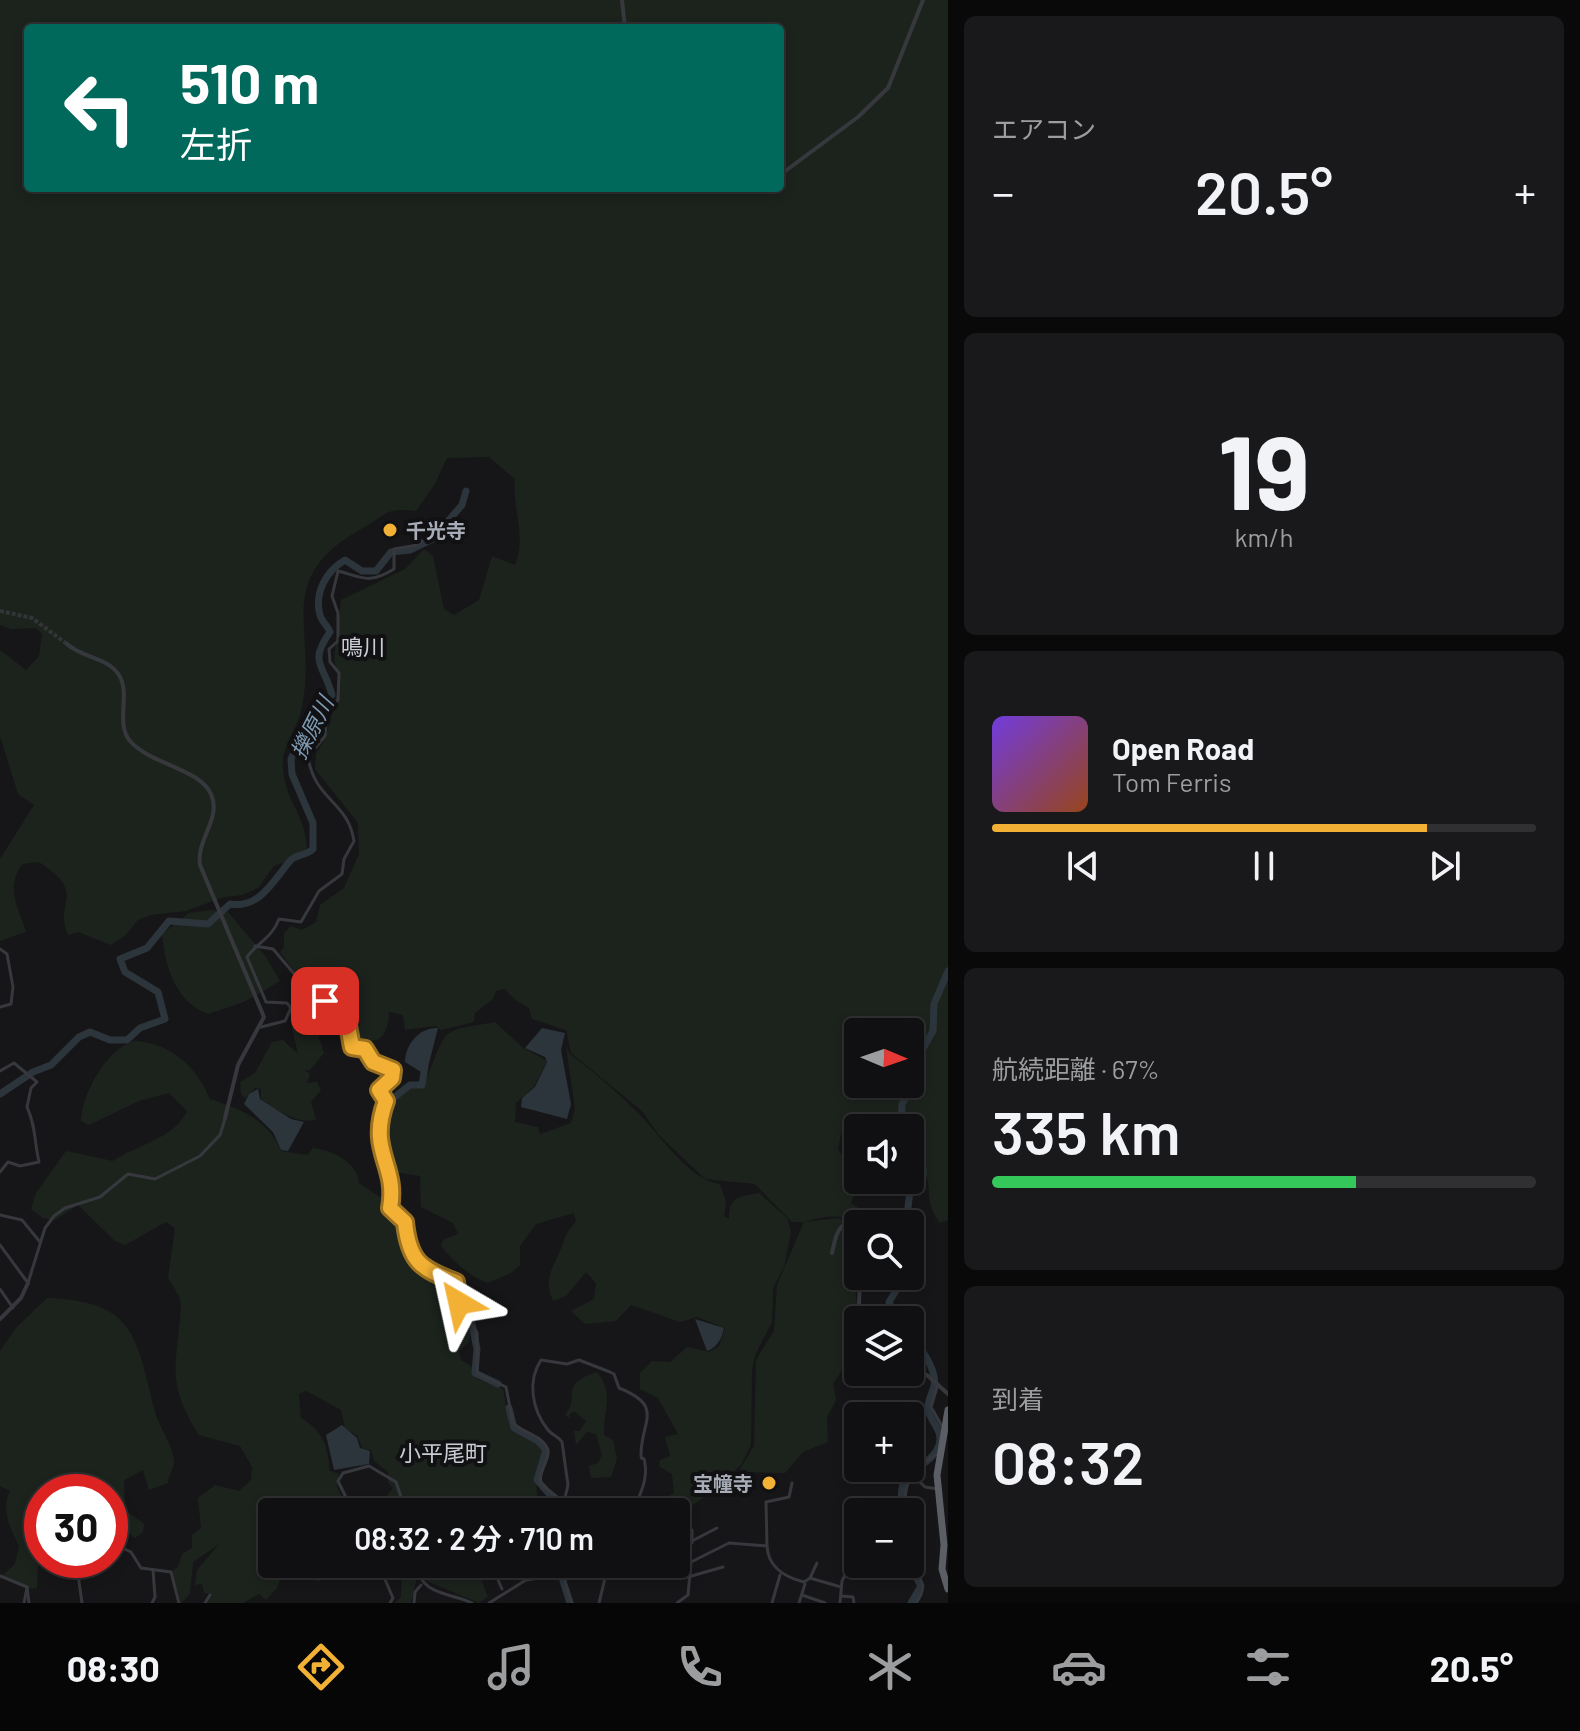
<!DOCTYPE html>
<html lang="ja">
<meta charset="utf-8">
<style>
body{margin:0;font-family:Barlow,"Noto Sans JP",sans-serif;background:#19191b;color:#f1f3f6;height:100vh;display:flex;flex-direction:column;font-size:30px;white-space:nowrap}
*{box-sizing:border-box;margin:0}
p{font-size:26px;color:#9c9d9f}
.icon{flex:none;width:44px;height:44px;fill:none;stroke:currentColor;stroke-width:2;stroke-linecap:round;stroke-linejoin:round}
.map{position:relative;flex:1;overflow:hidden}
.drawer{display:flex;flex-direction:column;gap:16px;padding:16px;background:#09090a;width:632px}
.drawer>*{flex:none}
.top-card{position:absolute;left:24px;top:24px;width:760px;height:168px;border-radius:8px;box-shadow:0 4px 12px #0003,0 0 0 2px #303032;background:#00695c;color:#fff;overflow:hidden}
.needle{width:52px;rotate:92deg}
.buttons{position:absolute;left:844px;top:1018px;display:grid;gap:16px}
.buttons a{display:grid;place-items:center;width:80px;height:80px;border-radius:8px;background:#101012;box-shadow:0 4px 12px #0003,0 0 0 2px #303032;font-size:40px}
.speed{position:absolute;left:24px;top:1474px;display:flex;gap:16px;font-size:40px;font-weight:700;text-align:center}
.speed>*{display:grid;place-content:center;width:104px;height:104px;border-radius:50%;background:#101012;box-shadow:0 4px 12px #0003,0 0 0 2px #303032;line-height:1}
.speed .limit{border:12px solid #d22;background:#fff;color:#111}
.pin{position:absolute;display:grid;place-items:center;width:68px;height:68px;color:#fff;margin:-34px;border-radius:16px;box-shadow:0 4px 12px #0006}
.me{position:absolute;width:88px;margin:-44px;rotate:324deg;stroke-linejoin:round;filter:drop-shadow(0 0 6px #0008)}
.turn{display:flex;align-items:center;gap:28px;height:168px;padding:0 24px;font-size:36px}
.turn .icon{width:104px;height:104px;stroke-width:2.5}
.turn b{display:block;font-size:56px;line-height:68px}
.big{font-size:60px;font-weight:600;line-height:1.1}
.drawer .card{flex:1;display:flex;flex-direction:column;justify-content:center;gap:12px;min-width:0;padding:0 28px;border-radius:12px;background:#19191b}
.drawer .dial{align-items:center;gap:0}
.dial b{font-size:104px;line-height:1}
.song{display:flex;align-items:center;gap:24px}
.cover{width:96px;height:96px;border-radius:12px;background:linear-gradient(135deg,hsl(260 70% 55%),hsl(20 70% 35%))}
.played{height:8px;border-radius:4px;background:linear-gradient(90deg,#f2b134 80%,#303032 80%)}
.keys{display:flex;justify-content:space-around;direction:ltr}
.heat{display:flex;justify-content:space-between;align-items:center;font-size:44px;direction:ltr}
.charge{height:12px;border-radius:6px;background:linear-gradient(90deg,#34c759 67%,#303032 0)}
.trip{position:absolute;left:258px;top:1498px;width:432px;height:80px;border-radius:8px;background:#101012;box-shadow:0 4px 12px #0003,0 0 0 2px #303032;font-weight:600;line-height:80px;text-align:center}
.tab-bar{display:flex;height:128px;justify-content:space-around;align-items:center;background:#060607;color:#9c9d9f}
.tab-bar .icon{width:56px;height:56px}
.tab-bar .active{color:#f2b134}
.tab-bar b{font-size:36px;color:#f1f3f6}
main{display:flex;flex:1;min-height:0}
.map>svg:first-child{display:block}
.green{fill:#1c231d;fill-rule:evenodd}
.water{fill:#2c353c}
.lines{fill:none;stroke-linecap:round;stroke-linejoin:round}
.river{stroke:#2c353c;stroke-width:7}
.tertiary-tunnel{stroke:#333438;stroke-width:4;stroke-dasharray:4 2;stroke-linecap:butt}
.minor{stroke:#37383d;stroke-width:3}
.tertiary{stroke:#37383d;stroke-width:4}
.trunk{stroke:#5b5e65;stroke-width:7}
.route-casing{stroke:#9d7322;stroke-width:20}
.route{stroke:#f2b134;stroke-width:14}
.poi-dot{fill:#f2b134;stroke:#111113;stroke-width:3}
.labels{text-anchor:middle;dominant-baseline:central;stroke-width:8;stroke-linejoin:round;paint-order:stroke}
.poi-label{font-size:20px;font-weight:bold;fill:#a8adb8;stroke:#111113;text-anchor:start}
.neighbourhood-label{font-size:22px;fill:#c9ccd4;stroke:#111113}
.water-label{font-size:22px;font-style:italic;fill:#7f9bb3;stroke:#111113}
</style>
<main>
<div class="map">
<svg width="948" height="1603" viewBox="0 0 948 1603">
<rect width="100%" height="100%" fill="#161618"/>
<g class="green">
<path d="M 0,0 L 948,0 L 948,1220 L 940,1223 C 925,1202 932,1195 926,1175 C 921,1157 910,1147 910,1128 L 902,1128 L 893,1112 L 853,1115 L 844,1120 L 838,1149 L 843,1157 L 858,1160 L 858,1184 L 851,1203 L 863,1211 L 863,1224 C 844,1214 826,1215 805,1222 L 840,1218 L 857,1234 L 856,1299 L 865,1320 L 858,1320 L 858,1338 L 848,1347 L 846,1364 L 833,1384 L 836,1400 L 827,1417 L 828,1442 L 803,1452 L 785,1473 L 738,1472 L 754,1446 L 756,1360 L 774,1331 L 777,1285 L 804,1222 L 792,1222 L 755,1184 L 705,1179 L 658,1134 L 642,1111 L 571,1053 L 566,1030 L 532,1019 L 529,1008 L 515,1000 L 505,989 L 496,991 L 493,999 L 475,1013 L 474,1022 L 441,1030 L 436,1026 L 405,1030 L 403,1015 L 389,1012 C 388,1034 381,1048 356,1037 L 348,1016 L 328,1002 L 324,984 L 306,987 L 280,952 L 284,947 L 284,933 L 291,926 L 302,930 L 316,922 L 320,905 L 344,888 L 359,854 L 358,823 L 315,769 L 316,754 L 325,739 L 340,683 L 334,660 L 341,600 L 405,569 L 424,549 L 433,556 L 444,609 L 454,615 L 479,600 L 492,556 L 515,565 C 527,539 512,507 515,479 L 489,457 L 447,458 L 435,484 L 416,511 C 384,507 387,515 361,529 C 269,581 320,631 301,711 C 296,732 281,746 283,768 C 285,803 308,816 307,854 L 274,866 L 258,888 L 242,895 L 224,897 L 186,911 L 151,915 L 138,920 L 125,936 L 111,945 L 78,932 L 68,935 C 53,900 89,895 39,862 L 22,864 C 5,890 18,905 26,932 L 0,941 L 0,859 L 34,805 L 18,794 L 0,736 L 0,650 L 26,670 L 39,656 L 42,634 L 36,628 L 11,629 L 0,625 ZM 28,28 L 780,28 L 780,188 L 28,188 ZM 858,1032 L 910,1032 L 910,1084 L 858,1084 Z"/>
<path d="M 210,910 L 228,912 L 266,957 L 280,981 L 244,1002 L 208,1014 C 175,1002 165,966 162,934 L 189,913 Z"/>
<path d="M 295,1011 L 321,1028 L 319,1038 L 324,1053 L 310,1070 L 305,1070 L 310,1074 L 307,1083 L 317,1082 L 321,1090 L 311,1102 L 316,1119 C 298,1126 276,1109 261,1099 L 261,1089 L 255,1088 L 245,1098 L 241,1094 L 240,1082 L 255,1073 L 272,1042 L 283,1040 L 298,1054 L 291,1024 Z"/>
<path d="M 495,1022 L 522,1047 L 547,1061 L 534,1087 L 516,1103 L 515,1122 L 538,1127 L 540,1134 L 571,1123 L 575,1109 L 566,1046 L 570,1054 C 593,1071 617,1092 637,1112 C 659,1133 688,1180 720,1184 L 726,1202 L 724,1216 L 729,1219 C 728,1195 743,1196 759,1193 L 787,1218 L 791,1232 L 784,1267 L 773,1288 L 772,1322 L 755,1355 L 752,1371 L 751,1445 L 741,1465 L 696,1503 L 676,1514 L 658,1512 L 664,1499 L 674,1493 L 672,1474 L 659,1466 L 660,1460 L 670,1456 L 665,1437 L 678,1434 L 658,1398 L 640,1389 L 640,1373 L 652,1361 L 670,1362 L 687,1347 L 709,1352 L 719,1346 L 725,1328 L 697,1317 L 680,1322 L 631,1305 L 616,1321 L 585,1324 L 571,1311 L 594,1299 L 596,1283 L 586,1272 L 566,1296 L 553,1301 C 544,1279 551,1271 560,1251 C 565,1239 565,1232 576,1222 L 574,1213 L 536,1224 L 520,1246 L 520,1265 L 511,1273 L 487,1283 C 468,1275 453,1261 441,1246 L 443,1240 L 458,1234 L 453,1223 L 421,1207 L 420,1176 L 393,1172 C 376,1140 377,1090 422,1086 C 431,1073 439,1039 449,1033 C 460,1026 482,1025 495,1022 Z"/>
<path d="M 134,1041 C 171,1043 196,1066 210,1099 C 241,1109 268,1120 281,1151 L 307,1155 L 313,1148 C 331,1150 357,1161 359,1183 L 387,1202 L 389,1212 L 403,1228 C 401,1259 426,1277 453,1285 L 454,1305 L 472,1328 L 468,1343 L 459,1351 L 461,1360 L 471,1366 L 477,1379 L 503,1389 L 510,1426 L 544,1449 L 536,1476 L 538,1512 L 390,1512 L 386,1497 L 393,1488 L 388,1482 L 388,1472 L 374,1461 L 371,1450 L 363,1449 L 357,1436 L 345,1428 L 341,1410 L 306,1391 L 299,1394 L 301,1418 C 323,1431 328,1446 330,1471 L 339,1474 L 337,1487 L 347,1506 L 338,1512 L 272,1512 L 272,1564 L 285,1564 L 277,1588 L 266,1600 L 259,1594 L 243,1603 L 207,1603 L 212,1594 L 204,1593 L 202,1584 L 195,1585 L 197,1570 L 219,1544 L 193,1562 L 190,1594 L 181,1603 L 172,1571 L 178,1567 L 182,1554 L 192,1548 L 192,1535 L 201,1528 L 198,1498 L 215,1485 L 239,1491 L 251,1480 L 252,1467 L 240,1446 L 199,1435 C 165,1381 177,1366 181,1306 L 179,1296 L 168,1278 L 175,1228 L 166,1222 L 125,1245 L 115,1241 L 78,1205 L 55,1220 L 43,1218 L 31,1209 L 36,1193 L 66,1151 L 113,1161 C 136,1145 174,1139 187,1111 L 169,1093 L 139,1101 L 89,1125 L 81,1121 C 82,1094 106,1049 134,1041 Z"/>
<path d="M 47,1298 C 133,1301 136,1334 154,1408 C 158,1426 171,1441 174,1460 C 175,1468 168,1475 168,1483 L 149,1490 L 143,1470 L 124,1480 L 125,1510 L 144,1524 L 143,1532 L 135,1538 L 125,1531 L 119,1534 L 117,1525 L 110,1529 L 110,1492 L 42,1492 L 42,1560 L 70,1560 L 68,1564 L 38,1560 L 37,1588 L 31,1589 L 2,1576 L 15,1564 L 19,1546 C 12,1532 0,1510 10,1491 L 0,1486 L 0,1351 L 16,1328 Z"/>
<path d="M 597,1372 C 615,1395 603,1409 604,1435 L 613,1440 L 617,1459 L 611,1477 L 591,1478 L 589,1466 L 598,1463 L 602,1455 L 596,1434 L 587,1432 L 576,1445 L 574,1431 L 580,1431 L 586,1421 L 574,1411 L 569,1415 L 571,1419 L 565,1415 C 581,1397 558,1384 597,1372 Z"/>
<polygon points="402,1564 451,1564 478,1571 488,1597 479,1603 417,1577 411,1603 395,1603 401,1597"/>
</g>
<g class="water">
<path d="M 438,1028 L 426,1075 L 405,1062 C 405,1044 420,1027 438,1028 Z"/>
<polygon points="542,1028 565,1033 561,1050 571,1104 567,1119 521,1107 522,1098 535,1087 547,1062 545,1057 525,1048"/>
<polygon points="258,1089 260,1099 291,1119 304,1122 288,1151 281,1150 273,1132 244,1104 249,1094"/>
<path d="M 695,1319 L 724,1328 C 722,1338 717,1348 707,1351 Z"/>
<polygon points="342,1425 357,1438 360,1448 370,1451 369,1464 334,1470 326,1435"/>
</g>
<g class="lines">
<g class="river">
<path d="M 0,1094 L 33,1072 L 51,1065 L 79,1037 L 90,1032 L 110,1040 L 127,1040 L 140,1028 L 165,1019 L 158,992 L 125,972 L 120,959 L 147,948 L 169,921 L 208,924 L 230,904 C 260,909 273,881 290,861 C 296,854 306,856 313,849 L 313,823 L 292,774 L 291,759 L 298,745 L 309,735 L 316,710 L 332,695 C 324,664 308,663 330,632 C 328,626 322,622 320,615 C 314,593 326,571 345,560 L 362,571 L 376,571 L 391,552 L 410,550 L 445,533 L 449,520 L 462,505 L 466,491"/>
<polyline points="901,1128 902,1104 912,1088 917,1059 933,1031 934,1004 948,971"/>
<polyline points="380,1140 387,1103 410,1085 422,1085 425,1066"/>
<path d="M 390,1171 L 395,1189 L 392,1210 C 408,1228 403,1257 425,1272 C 434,1278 446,1279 455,1284 L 456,1302 L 463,1311"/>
<polyline points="906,1224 910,1191 923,1176 923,1170 910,1147"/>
<polyline points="897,1320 889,1302 905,1276"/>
<polyline points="472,1324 477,1349 475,1373 498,1384"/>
<polyline points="509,1408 514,1428 538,1441 546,1450 537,1480 565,1512"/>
<path d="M 904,1512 C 891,1465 930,1472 939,1445 C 944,1431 931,1423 928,1410 C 927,1402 932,1394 934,1386 C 938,1372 920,1345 910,1336"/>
<polyline points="566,1564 563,1581 570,1603"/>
<polyline points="909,1564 921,1586 911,1603"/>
</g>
<polyline class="tertiary-tunnel" points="0,611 32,618 67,644"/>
<g class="minor">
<path d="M 255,946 L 273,949 L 307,989 L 323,985 L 325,1001 L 346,1015 L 352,1047 L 365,1049 L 373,1062 L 392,1068 L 392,1078 L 379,1090 L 386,1101 C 370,1144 384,1145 393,1181 C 395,1191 389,1202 391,1212 L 405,1222 L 406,1236 L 418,1263 L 458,1285 L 458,1301 L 477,1333 L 477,1373 L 506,1387 L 513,1423 C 521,1431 533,1433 542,1441 C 558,1456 537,1466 541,1484 L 576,1512"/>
<polyline points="0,949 7,954 13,987 11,1004 0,1007"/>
<path d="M 261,1027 L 285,1021 L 291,1008 L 287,1003 L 266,1002 L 247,957 C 258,942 272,938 279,919 L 301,922 L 319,891 L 342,874 L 344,859 L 354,841 C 348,801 315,801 308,757 L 325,736 L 327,712 L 338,700 L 339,673 L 330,662 L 329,649 L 338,641 L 338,613 L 332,596 L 338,571 C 362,577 368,585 394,569 L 394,549 L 418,545 L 439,524"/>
<path d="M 0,1071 L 14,1063 L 37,1082 L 31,1088 L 27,1107 C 36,1127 34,1140 39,1162 L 20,1166 L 8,1162 L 0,1172"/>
<polyline points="0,1215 22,1220 40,1242"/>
<polyline points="0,1245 28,1283"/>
<polyline points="28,1283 45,1228 54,1216 65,1208 100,1197 128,1174 155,1179 200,1156 220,1135 225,1119"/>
<polyline points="0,1289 13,1308"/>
<polyline points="938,1384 931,1407 943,1428"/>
<polyline points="912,1474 925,1487 938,1489"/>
<path d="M 564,1502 L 568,1485 L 562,1442 C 558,1436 552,1435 548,1430 C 532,1410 527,1381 541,1360 L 567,1364 L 579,1360 L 610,1372 L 614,1374 L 619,1388 C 664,1406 642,1420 641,1453 C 641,1465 644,1452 645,1464 C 648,1481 638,1498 633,1512"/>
<polyline points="341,1512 351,1512"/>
<polyline points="353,1512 338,1481 343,1473 369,1466 396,1482 406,1512"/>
<polyline points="624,1512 633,1508"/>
<path d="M 907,1512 C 900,1483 915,1466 940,1452"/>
<polyline points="110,1536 116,1545 131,1552 141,1568 171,1572 179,1603"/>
<polyline points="692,1541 717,1528"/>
<polyline points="767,1546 766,1502 789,1497 792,1483"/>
<polyline points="676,1557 687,1558"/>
<polyline points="76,1560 82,1603"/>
<path d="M 910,1561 C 920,1578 929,1586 916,1603"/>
<path d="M 691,1562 L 729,1543 L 767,1546 C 768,1567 784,1577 804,1582 L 810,1578 L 841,1587"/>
<polyline points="308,1564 307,1577 318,1579 318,1564"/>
<polyline points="370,1564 384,1577 393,1598 390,1603"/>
<path d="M 416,1564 C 421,1596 449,1592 472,1603"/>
<polyline points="470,1564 477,1569 491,1564"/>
<polyline points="491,1564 502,1589"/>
<polyline points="568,1564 565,1582 572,1603"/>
<polyline points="851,1565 864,1571"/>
<polyline points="0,1576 27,1587"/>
<polyline points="688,1577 723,1567"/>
<polyline points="810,1578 817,1563"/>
<polyline points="27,1587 29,1603"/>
<polyline points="802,1595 825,1603"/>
<polyline points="841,1596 853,1597 854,1603"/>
<polyline points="24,1603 27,1588"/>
<polyline points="152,1603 155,1597 153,1570"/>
<polyline points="205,1603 210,1595"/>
<polyline points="414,1603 415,1592 421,1585"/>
<polyline points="489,1603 526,1580 552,1576 563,1564"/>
<polyline points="599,1603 605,1578 603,1564"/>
<polyline points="677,1603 688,1595 691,1562 685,1547 692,1543 692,1530"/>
<polyline points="772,1603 780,1575"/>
<polyline points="799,1603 805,1584"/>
<polyline points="840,1603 842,1581 856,1554"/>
</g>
<g class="tertiary">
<polyline points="622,0 625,28"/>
<polyline points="780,175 858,117 888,88 923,0"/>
<path d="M 67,644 C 82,658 107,657 119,675 C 131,694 115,723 130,741 C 150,764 200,769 211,794 C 222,819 196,839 200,865 L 264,1017 L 238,1065 L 225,1118"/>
<path d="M 832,1253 C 835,1241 836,1227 848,1223 L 858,1232"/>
<polyline points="860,1276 859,1305 868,1320"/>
<polyline points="0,1319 21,1298 28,1283"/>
<polyline points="910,1372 927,1375 948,1394"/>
</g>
<polyline class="trunk" points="948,1410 937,1475 944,1545 942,1569 948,1589"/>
</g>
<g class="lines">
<g class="route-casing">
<path id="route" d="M 325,1001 L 346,1015 L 352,1047 L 365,1049 L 373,1062 L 393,1070 L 392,1078 L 379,1090 L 386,1101 C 367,1152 398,1164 390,1208 L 405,1222 C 409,1262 421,1269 456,1282 L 459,1303"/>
</g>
<use href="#route" class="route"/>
</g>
<g class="poi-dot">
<circle cx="390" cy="530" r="8"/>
<circle cx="769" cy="1483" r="8"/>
</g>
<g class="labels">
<g class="poi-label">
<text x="406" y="530">千光寺</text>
<text x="753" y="1483" text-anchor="end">宝幢寺</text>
</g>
<g class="neighbourhood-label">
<text x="363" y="646">鳴川</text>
<text x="443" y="1452">小平尾町</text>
</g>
<g class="water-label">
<text transform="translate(311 727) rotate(-63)">擽原川</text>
</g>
</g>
</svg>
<div class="buttons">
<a><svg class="needle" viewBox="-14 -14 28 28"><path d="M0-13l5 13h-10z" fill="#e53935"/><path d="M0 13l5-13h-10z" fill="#9c9d9f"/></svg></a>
<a><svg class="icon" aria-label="sound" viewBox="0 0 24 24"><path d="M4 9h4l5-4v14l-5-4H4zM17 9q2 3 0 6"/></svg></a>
<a><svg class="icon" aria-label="search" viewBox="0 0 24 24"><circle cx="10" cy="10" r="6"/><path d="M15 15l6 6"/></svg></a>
<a><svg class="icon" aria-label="layers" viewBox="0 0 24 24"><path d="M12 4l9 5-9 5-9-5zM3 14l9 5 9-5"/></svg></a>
<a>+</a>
<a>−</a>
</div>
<div class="speed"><div class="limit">30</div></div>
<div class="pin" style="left:325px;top:1001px;background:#d93025"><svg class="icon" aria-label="arrive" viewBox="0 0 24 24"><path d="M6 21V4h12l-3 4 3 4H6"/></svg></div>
<svg class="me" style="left:459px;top:1303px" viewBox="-20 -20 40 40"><path d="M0-17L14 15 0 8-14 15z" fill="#f2b134" stroke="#fff" stroke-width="4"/></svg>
<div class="trip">08:32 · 2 分 · 710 m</div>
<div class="top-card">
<div class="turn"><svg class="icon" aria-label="left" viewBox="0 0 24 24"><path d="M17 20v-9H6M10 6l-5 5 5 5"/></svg><div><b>510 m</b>左折</div></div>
</div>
</div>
<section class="drawer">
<div class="card"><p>エアコン</p>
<div class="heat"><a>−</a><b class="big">20.5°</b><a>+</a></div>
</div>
<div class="card dial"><b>19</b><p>km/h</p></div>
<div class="card">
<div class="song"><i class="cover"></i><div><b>Open Road</b><p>Tom Ferris</p></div></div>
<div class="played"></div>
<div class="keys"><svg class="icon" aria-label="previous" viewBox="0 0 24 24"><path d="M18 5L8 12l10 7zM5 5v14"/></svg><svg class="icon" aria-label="pause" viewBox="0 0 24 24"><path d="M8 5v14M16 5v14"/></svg><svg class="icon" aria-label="next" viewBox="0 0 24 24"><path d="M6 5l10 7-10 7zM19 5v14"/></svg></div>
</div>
<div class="card"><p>航続距離 · 67%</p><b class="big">335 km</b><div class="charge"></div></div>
<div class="card"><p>到着</p><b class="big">08:32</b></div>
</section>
</main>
<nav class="tab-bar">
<b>08:30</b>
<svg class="icon active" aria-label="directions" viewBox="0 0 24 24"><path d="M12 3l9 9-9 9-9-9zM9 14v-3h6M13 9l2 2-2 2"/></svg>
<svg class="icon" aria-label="music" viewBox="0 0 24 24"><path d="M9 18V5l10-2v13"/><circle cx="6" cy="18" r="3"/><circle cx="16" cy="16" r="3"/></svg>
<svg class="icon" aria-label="phone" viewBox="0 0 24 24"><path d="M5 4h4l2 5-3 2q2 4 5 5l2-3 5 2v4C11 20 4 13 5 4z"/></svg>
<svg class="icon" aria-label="climate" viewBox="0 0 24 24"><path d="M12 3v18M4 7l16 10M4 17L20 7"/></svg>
<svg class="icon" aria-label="car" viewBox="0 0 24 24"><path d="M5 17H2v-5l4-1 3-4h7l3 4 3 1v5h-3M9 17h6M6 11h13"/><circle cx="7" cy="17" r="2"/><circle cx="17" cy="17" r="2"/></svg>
<svg class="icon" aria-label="filters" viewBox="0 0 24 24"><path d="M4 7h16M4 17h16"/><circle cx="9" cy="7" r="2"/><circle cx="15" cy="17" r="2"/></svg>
<b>20.5°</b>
</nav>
